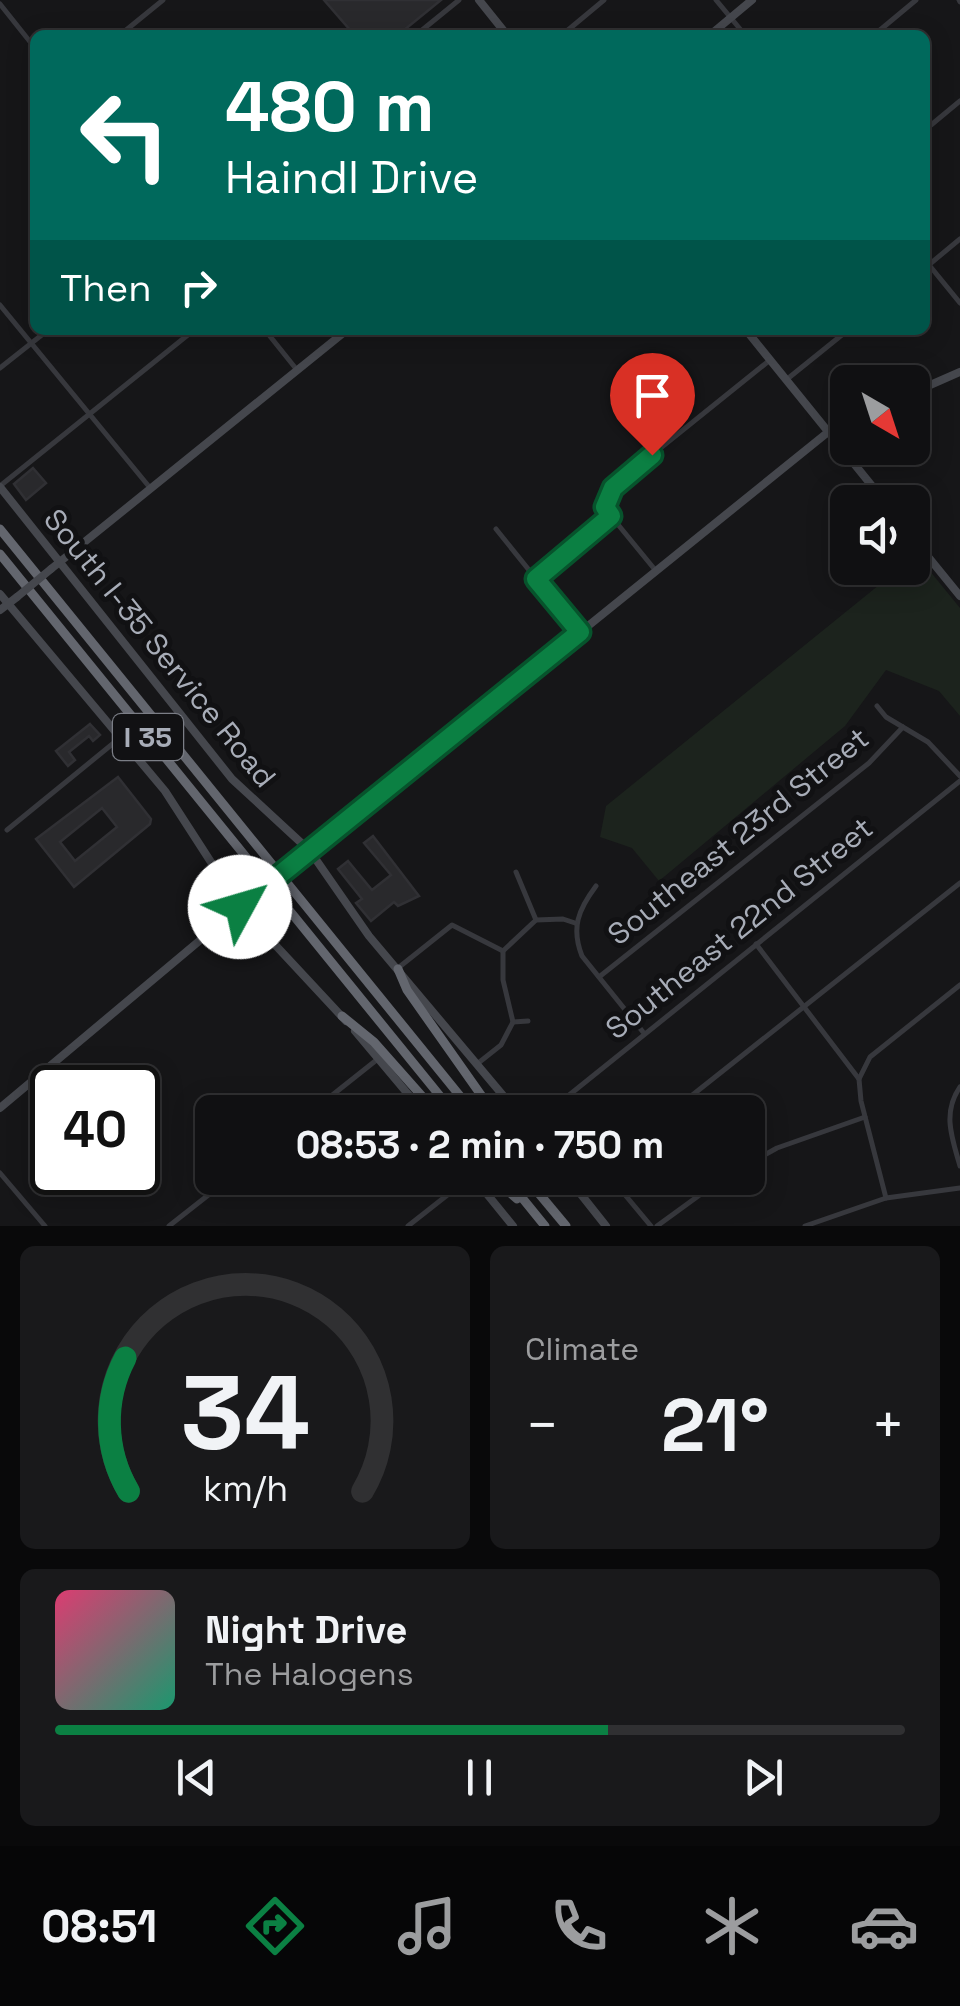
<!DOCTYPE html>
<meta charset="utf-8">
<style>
body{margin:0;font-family:"Space Grotesk",sans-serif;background:#19191b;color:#f1f3f6;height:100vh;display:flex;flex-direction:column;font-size:38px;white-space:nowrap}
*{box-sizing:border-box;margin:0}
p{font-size:32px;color:#9c9d9f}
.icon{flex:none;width:55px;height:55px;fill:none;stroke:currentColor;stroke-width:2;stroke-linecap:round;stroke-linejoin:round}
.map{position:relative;height:1226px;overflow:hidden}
.sheet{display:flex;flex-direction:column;gap:20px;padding:20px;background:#09090a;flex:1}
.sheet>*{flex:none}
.banner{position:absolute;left:30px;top:30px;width:900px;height:305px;border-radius:15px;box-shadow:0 5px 25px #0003,0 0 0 2px #303032;background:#00695c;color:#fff;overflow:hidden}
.needle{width:65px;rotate:141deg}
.controls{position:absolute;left:830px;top:365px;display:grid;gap:20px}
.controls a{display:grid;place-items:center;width:100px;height:100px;border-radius:15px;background:#101012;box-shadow:0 5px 25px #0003,0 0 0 2px #303032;font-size:50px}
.speed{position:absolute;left:30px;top:1065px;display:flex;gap:20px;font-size:50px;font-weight:700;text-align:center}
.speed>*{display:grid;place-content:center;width:130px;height:130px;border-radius:50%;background:#101012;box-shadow:0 5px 25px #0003,0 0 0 2px #303032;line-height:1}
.speed .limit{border:5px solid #111;border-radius:15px;background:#fff;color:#111}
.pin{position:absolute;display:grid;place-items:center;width:85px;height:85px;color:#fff;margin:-102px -42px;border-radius:50% 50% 50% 0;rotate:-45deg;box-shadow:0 0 10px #0007}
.pin .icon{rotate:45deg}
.me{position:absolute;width:110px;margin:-55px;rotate:51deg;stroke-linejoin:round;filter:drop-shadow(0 0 8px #0008)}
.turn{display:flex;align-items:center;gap:35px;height:210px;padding:0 30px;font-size:45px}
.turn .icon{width:130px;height:130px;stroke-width:2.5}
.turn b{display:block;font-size:70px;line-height:85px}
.then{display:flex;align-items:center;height:95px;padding:0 30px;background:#0003;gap:20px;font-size:38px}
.big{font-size:75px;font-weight:600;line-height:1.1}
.sheet .tile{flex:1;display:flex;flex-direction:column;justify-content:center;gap:15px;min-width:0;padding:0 35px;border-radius:15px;background:#19191b}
.sheet .dial{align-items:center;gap:0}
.dial svg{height:260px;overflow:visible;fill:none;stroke:#303032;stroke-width:7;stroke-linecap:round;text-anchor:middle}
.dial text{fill:#f1f3f6;stroke:none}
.song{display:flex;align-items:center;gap:30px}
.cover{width:120px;height:120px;border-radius:15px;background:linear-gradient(135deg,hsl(340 70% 55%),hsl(160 70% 35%))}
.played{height:10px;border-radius:5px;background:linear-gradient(90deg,#0b8043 65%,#303032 65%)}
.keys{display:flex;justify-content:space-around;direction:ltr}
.heat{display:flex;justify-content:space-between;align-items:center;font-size:55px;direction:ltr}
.sheet .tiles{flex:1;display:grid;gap:20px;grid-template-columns:1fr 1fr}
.tile:last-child{grid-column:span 2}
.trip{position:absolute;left:195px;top:1095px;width:570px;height:100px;border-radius:15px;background:#101012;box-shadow:0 5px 25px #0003,0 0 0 2px #303032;font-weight:600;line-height:100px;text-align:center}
.tab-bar{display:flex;height:160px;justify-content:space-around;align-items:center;background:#060607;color:#9c9d9f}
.tab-bar .icon{width:70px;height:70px}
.tab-bar .selected{color:#0b8043}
.tab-bar b{font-size:45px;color:#f1f3f6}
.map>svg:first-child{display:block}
.green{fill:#1c231d}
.building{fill:#29292c;stroke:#303034;stroke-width:2.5;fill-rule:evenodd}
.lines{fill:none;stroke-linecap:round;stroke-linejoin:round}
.street{stroke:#37383d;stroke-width:5}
.secondary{stroke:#45474d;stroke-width:8}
.highway{stroke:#63666e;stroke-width:9}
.secondary-bridge{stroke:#45474d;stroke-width:8}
.route-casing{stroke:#07532c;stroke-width:25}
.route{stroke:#0b8043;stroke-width:18}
.labels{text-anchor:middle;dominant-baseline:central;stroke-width:10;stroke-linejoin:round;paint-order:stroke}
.shield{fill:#111113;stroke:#7b7e86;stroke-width:2.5}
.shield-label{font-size:28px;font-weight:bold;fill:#a8adb8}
.street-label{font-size:30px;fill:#a8adb8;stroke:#111113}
</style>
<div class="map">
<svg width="960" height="1226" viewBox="0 0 960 1226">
<rect width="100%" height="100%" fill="#161618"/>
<polygon class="green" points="916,554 960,608 960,716 939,691 886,670 845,726 659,881 632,848 600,837 606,806 900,568 912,568"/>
<g class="building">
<polygon points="324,0 441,0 398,35 341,35 350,30"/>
<polygon points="33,468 46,483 26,500 14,484"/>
<polygon points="90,724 100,735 93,741 89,736 69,752 75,760 68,766 56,751"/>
<path d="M 118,777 L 151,819 L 150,824 L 74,887 L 36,839 ZM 102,808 L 117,827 L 75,861 L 60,842 Z"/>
<polygon points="373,836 419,896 398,906 394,902 371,921 356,903 362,899 338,869 348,861 372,890 391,875 364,843"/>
</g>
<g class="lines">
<g class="street">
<polyline points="716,0 745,35"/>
<polyline points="959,0 960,2"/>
<polyline points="0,4 35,48"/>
<polyline points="120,35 163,0"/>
<polyline points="416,35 459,0"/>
<polyline points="562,35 604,0"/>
<polyline points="874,35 916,0"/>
<polyline points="925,130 960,101"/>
<polyline points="925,260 960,303"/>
<polyline points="925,268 960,239"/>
<polyline points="0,305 151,489"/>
<polyline points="265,330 297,370"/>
<polyline points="0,368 48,330"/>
<polyline points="786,380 848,330"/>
<polyline points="0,486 194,330"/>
<polyline points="611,516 656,571"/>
<polyline points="496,529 579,632"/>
<polyline points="536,579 611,516 605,507 605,500 622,479 770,360"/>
<polyline points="877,706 886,717 928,742 960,776"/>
<polyline points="7,830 121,737"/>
<polyline points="516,872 536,920"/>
<path d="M 596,886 C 578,910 571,928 582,956 L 643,1032"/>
<polyline points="756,944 859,1079 861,1101 886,1198"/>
<polyline points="398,968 452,925 503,951"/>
<polyline points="599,977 869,763 903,727"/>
<polyline points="513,1022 528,1021"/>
<polyline points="477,1064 501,1045 513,1022 503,980 503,951 536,920 563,919 575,923"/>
<polyline points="859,1079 870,1057 960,985"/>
<path d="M 960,1087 C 942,1113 952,1138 960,1166"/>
<polyline points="311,1112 379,1058"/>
<polyline points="548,1112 960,781"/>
<polyline points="671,1112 960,883"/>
<polyline points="748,1164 777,1148 865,1117"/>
<polyline points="0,1173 45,1226"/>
<polyline points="611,1178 651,1226"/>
<polyline points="169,1226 230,1178"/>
<polyline points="408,1226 469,1178"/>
<polyline points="657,1226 723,1178"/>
<polyline points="805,1226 886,1198 960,1188"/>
</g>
<g class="secondary">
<polyline points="479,0 507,35"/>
<polyline points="710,35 752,0"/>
<polyline points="746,330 885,502"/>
<polyline points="912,393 960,372"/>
<polyline points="0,487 232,779 310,851 369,936 517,1112"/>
<polyline points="912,537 960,596"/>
<polyline points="51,569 347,330"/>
<polyline points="0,594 165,791 240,907 346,1021"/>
<polyline points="0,610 17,597"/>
<polyline points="292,865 848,416"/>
<polyline points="355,1031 423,1112"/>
<polyline points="0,1108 254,895"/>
<polyline points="474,1178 513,1226"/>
<polyline points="568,1178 606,1226"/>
</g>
<g class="highway">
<polyline points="0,529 473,1112"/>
<polyline points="0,554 453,1112"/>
<polyline points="398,969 407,990 493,1112"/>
<polyline points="342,1016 374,1042 436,1112"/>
<polyline points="494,1178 517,1199"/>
<polyline points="506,1178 545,1226"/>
<polyline points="526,1178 566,1226"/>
</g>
<g class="secondary-bridge">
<polyline points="17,597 51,569"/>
<polyline points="254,895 292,865"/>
</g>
</g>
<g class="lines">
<g class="route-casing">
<polyline id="route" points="240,907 580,632 536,579 611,516 605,507 613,488 652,455"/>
</g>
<use href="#route" class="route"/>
</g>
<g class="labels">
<rect class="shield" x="113" y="714" width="70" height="46" rx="8"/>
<g class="shield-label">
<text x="148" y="737">I 35</text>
</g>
<g class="street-label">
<text transform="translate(160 648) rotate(51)">South I-35 Service Road</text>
<text transform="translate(738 836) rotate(-39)">Southeast 23rd Street</text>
<text transform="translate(739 928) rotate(-39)">Southeast 22nd Street</text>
</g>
</g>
</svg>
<div class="controls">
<a><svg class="needle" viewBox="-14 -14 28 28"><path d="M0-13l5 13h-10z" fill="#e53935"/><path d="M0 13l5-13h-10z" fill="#9c9d9f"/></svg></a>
<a><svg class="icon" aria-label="sound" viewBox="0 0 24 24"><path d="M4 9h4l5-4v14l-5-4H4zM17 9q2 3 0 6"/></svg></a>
</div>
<div class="speed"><div class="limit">40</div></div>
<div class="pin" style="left:652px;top:455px;background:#d93025"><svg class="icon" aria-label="arrive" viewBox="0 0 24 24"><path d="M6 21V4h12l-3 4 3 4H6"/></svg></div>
<svg class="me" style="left:240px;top:907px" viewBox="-20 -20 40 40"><circle r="19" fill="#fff"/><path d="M0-13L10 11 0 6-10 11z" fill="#0b8043"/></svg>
<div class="trip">08:53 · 2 min · 750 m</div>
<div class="banner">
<div class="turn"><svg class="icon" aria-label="left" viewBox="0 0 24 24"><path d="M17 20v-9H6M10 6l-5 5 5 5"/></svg><div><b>480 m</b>Haindl Drive</div></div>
<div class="then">Then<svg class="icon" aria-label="right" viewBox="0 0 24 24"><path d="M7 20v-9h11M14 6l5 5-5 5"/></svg></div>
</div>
</div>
<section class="sheet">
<div class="tiles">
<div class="tile dial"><svg viewBox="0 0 100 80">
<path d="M14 69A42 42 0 1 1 86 69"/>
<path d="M14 69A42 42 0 0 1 13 28" stroke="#0b8043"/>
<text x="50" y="56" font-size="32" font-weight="700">34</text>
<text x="50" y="72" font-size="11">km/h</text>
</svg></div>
<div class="tile"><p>Climate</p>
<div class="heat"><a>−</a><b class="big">21°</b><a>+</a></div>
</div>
<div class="tile">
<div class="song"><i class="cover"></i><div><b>Night Drive</b><p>The Halogens</p></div></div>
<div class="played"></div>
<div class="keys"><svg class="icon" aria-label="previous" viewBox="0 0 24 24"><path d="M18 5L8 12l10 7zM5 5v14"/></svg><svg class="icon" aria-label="pause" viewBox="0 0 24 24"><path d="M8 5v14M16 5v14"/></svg><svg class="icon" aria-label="next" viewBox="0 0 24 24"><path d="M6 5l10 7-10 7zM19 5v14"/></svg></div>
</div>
</div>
</section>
<nav class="tab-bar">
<b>08:51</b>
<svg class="icon selected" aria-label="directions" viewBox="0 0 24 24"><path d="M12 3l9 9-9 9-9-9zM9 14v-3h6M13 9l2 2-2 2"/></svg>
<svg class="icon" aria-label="music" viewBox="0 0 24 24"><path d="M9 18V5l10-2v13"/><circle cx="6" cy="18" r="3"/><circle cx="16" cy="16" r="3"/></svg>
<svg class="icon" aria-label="phone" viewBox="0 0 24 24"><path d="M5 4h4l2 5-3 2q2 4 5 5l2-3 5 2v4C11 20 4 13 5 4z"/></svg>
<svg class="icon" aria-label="climate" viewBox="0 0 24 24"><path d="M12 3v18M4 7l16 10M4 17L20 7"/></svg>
<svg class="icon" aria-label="car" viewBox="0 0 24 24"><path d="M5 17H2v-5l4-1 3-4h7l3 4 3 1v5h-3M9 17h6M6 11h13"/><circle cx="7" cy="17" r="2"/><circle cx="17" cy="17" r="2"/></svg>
</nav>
